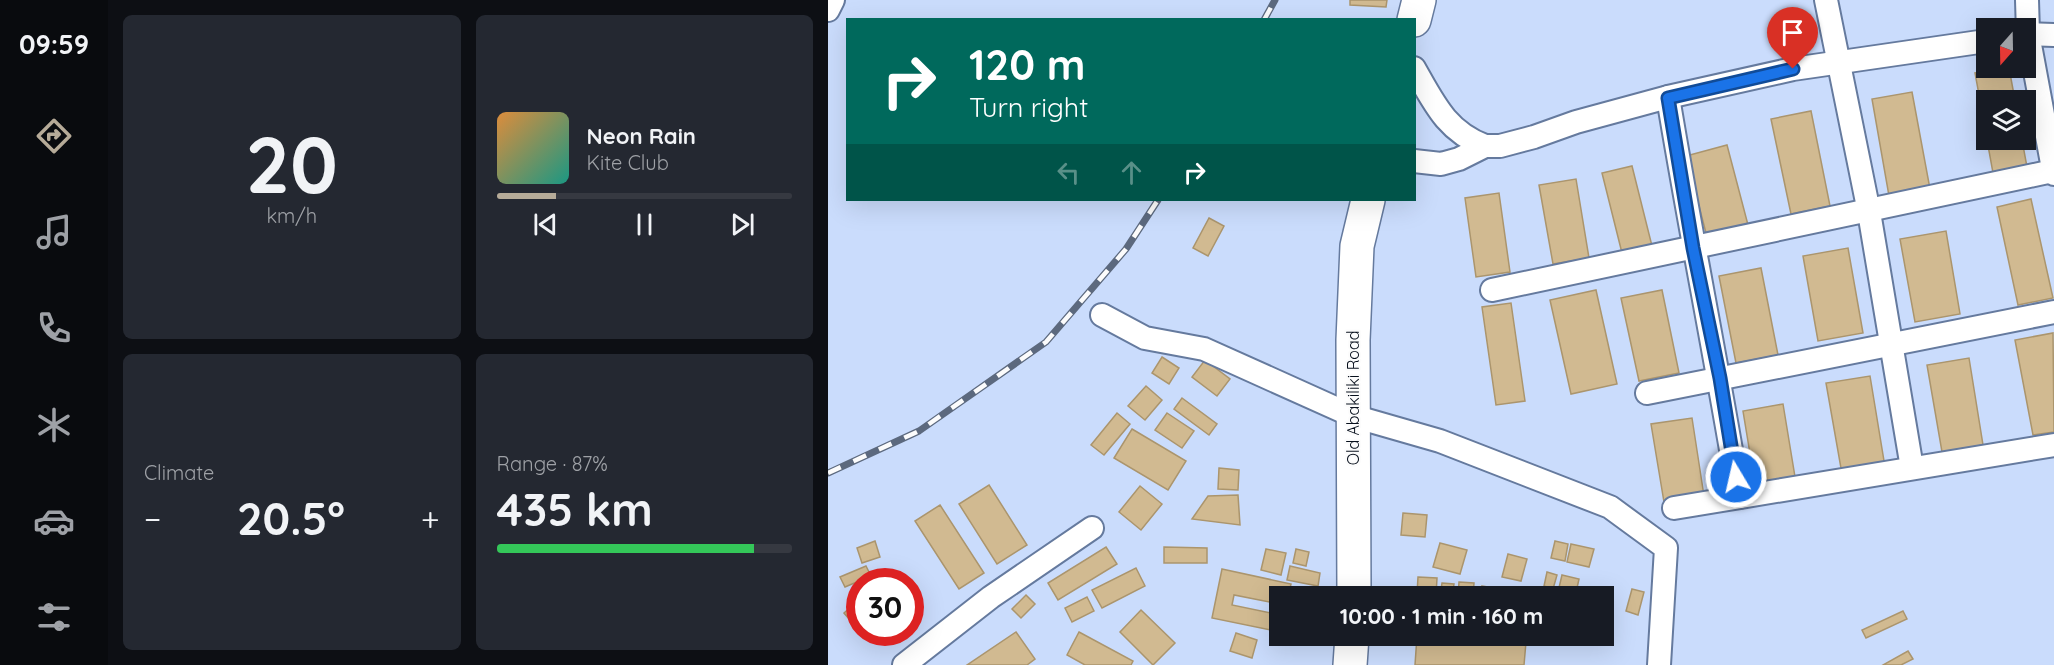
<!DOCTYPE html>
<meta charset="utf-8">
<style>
body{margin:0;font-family:Quicksand,sans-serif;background:#242831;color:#f1f3f6;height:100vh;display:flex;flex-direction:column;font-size:22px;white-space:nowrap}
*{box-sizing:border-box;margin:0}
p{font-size:20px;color:#9ea1a6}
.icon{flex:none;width:33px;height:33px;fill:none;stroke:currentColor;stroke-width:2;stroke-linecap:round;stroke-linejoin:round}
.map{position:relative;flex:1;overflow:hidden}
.drawer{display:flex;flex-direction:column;gap:15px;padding:15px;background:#0d0f14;width:720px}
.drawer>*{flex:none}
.banner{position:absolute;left:18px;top:18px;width:570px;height:183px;border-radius:0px;box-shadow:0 6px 24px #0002;background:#00695c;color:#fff;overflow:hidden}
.needle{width:39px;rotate:200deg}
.fabs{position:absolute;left:1148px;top:18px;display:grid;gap:12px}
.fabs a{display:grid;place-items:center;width:60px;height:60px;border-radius:0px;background:#171b24;box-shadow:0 6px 24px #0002;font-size:30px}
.speed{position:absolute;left:18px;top:568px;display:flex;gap:12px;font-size:30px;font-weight:700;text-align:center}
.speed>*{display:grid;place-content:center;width:78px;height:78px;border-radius:50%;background:#171b24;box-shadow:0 6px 24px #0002;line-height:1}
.speed .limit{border:9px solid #d22;background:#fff;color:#111}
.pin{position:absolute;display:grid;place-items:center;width:51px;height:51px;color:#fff;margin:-62px -26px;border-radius:50% 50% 50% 0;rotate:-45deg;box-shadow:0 0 6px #0007}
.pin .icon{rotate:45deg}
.me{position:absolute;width:66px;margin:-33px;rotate:351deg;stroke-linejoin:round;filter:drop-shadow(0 0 4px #0008)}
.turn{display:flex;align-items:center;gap:21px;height:126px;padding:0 24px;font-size:27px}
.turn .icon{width:78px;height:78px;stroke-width:2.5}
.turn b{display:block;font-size:42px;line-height:51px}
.lanes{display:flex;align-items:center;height:57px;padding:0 24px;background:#0003;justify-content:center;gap:30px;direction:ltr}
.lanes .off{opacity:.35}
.big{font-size:45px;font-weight:700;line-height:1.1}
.drawer .widget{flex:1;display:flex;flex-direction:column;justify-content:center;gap:9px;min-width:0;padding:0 21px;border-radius:9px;background:#242831}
.drawer .dial{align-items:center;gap:0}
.dial b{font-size:78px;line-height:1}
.song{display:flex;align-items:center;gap:18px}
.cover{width:72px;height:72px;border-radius:9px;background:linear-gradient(135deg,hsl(30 70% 55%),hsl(170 70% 35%))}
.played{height:6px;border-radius:3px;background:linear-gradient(90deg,#b6ab98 20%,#363941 20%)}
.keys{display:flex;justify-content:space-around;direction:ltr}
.heat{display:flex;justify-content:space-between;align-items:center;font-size:33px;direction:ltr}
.charge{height:9px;border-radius:4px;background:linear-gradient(90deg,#34c759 87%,#363941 0)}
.drawer .tiles{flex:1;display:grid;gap:15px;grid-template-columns:repeat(2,1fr)}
.trip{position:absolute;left:441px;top:586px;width:345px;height:60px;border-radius:0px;background:#171b24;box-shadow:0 6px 24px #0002;font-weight:700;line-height:60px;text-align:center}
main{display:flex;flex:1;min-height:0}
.tab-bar{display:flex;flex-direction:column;width:108px;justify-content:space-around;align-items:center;background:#090b0e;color:#9ea1a6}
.tab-bar .icon{width:42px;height:42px}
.tab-bar .selected{color:#b6ab98}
.tab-bar b{font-size:27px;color:#f1f3f6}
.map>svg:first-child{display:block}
.building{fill:#d1ba91;stroke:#ab956d;stroke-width:1.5}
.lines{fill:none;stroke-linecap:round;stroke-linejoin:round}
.minor-casing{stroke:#657a9e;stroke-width:26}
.primary-casing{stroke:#657a9e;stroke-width:36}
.minor{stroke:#fff;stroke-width:22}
.primary{stroke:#fff;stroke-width:33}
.rail-casing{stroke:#5c697e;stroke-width:7}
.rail{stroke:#fcfcfc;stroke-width:4.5;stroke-dasharray:14;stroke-linecap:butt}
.route-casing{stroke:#114b97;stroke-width:15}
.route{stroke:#1a73e8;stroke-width:10}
.labels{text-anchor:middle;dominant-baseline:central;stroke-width:4.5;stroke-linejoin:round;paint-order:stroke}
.street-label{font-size:16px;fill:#070f1c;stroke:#fcfcfc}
</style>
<main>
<nav class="tab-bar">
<b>09:59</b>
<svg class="icon selected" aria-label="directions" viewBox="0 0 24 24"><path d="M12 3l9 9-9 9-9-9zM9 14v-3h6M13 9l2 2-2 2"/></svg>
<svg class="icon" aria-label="music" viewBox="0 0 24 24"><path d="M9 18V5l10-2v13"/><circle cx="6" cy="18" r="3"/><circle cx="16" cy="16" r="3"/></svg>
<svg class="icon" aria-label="phone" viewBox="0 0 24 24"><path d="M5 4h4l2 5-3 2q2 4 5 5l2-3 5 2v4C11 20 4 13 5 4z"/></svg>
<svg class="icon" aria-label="climate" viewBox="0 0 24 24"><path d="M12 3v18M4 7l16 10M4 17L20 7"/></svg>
<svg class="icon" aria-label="car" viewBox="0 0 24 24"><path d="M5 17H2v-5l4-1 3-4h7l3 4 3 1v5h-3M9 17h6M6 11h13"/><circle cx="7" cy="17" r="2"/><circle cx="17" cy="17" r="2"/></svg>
<svg class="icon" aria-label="filters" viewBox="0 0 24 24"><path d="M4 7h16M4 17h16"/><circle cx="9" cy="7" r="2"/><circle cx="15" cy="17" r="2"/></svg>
</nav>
<section class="drawer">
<div class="tiles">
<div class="widget dial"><b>20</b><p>km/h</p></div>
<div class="widget">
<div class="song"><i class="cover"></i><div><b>Neon Rain</b><p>Kite Club</p></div></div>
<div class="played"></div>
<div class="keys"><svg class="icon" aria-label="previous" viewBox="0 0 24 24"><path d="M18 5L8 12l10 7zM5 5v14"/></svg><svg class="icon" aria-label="pause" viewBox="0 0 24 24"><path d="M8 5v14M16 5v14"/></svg><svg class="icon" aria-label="next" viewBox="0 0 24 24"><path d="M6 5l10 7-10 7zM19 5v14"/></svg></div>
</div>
<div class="widget"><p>Climate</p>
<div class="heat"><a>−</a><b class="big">20.5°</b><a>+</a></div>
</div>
<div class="widget"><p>Range · 87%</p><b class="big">435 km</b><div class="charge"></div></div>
</div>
</section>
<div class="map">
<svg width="1226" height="665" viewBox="0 0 1226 665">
<rect width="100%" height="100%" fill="#cadcfc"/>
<g class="building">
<polygon points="522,0 559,0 558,7 522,5"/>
<polygon points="1181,68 1187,100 1158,100 1158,133 1147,73"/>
<polygon points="1084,92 1102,189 1061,196 1044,99"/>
<polygon points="983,111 1002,206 963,214 943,119"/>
<polygon points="1159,140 1194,140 1199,167 1165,173"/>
<polygon points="899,145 920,225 878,233 858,156"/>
<polygon points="804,166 824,246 794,253 774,173"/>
<polygon points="748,179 761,258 725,264 711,185"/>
<polygon points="671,193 682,272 648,277 637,198"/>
<polygon points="1203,199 1225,298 1190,305 1169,207"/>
<polygon points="381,218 396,226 380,256 365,248"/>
<polygon points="1118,231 1132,314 1087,322 1072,239"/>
<polygon points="1020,248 1035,333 990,341 975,256"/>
<polygon points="933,268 950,355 908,363 891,276"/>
<polygon points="768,290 789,384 743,394 722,300"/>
<polygon points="834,290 851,373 811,381 793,298"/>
<polygon points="683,303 697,401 668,405 654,307"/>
<polygon points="1225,333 1226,432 1205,435 1187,340"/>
<polygon points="334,357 351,368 341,384 324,373"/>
<polygon points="1141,358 1155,445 1114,452 1099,365"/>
<polygon points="377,360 402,379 389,396 364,377"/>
<polygon points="1042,376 1057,467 1014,474 998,383"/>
<polygon points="318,386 334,400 317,420 300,406"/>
<polygon points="354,398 389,424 381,435 346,409"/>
<polygon points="955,404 968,483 928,490 915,411"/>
<polygon points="289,413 302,424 276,455 263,445"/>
<polygon points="339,413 366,431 354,448 327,430"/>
<polygon points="864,418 876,496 836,502 823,424"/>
<polygon points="304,429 358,461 340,490 286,458"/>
<polygon points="391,468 411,470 410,490 390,489"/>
<polygon points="161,485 199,545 169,564 131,504"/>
<polygon points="312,486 334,504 313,530 291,512"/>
<polygon points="410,495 412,525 364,519 380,496"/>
<polygon points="112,505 156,573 131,589 87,521"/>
<polygon points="575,513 599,515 597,537 573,535"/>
<polygon points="47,541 52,557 34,563 29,548"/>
<polygon points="727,541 740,544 737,561 723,558"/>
<polygon points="612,543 639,550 632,574 605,567"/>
<polygon points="743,544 766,549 761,567 739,562"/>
<polygon points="278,547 289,564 230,600 220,583"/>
<polygon points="336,547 379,548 379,563 336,563"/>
<polygon points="438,549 458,553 453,575 433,570"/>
<polygon points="468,549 481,552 478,566 465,563"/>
<polygon points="680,554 699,559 693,581 674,577"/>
<polygon points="38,566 43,576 17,587 12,577"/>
<polygon points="462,566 492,573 490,586 459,580"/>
<polygon points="308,568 317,586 274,608 264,590"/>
<polygon points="394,569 463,584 460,597 452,597 452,604 406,595 404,605 452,615 452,632 384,618"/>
<polygon points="719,572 729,575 725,589 716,586"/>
<polygon points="734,575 751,579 747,597 730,592"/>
<polygon points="590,577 609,578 608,596 589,594"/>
<polygon points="631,582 646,583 645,597 630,597"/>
<polygon points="614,583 626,584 624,597 612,597"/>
<polygon points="654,586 665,588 665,597 653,597"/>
<polygon points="672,589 682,590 682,597 672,597"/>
<polygon points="804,589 816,592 810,615 798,611"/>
<polygon points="198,595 207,604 193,618 184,609"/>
<polygon points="259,597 266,611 244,622 237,608"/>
<polygon points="26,604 32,611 32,632 16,613"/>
<polygon points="313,610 347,643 325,665 292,632"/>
<polygon points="1075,611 1079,619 1038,638 1034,630"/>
<polygon points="188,632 207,659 199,665 139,665"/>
<polygon points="251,632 305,661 303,665 257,665 239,655"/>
<polygon points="408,633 429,640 424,658 402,651"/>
<polygon points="589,636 636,636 698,642 696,665 587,665"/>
<polygon points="1080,651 1085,659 1073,665 1055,665"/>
</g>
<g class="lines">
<g class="minor-casing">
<g id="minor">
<polyline points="998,0 1041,212 1084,468"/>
<polyline points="1199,0 1200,34 1226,174"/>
<polyline points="0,10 5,0"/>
<polyline points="1197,34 1226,35"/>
<path d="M 586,68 C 606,103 618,131 657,146"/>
<path d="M 840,97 C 862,231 889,363 911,497"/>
<polyline points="586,161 613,164 631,159 657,146 672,146 706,137 748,122 840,97 965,69 1158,41"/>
<polyline points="664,290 1225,171"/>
<polyline points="274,315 317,338 376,349 525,416 612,441 782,507 838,548 831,665"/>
<polyline points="819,393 1226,312"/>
<polyline points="846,508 1226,445"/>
<polyline points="76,665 163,597 264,528"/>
</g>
</g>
<g class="primary-casing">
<g id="primary">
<polyline points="586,20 591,0"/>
<polyline points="526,597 525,340 529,246 540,200"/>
<polyline points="522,665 524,636"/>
</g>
</g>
<use href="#minor" class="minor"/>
<use href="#primary" class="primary"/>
<g class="rail-casing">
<g id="rail">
<polyline points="436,20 447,0"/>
<polyline points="0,473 91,431 218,342 298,249 330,200"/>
</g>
</g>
<use href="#rail" class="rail"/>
</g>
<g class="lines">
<g class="route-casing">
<polyline id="route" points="908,477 892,378 865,248 840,98 965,69"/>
</g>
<use href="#route" class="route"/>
</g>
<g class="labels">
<g class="street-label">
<text transform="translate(525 398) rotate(-90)">Old Abakiliki Road</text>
</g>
</g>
</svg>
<div class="fabs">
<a><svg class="needle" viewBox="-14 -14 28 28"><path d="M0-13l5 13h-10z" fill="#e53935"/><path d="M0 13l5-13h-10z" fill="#9ea1a6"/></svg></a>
<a><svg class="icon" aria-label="layers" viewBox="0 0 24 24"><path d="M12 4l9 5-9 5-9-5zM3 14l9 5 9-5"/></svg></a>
</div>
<div class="speed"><div class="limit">30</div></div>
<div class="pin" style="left:965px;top:69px;background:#d93025"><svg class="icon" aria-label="arrive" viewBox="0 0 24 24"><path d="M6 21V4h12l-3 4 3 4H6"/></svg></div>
<svg class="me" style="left:908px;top:477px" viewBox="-20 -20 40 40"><circle r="17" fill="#1a73e8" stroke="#fff" stroke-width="3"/><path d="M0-11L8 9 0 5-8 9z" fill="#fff"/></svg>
<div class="trip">10:00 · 1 min · 160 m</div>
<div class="banner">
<div class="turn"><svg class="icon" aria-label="right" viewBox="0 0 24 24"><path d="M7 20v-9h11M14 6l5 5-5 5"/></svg><div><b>120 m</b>Turn right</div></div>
<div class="lanes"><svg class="icon off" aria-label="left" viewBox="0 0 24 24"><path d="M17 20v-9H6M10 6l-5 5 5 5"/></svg><svg class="icon off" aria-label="ahead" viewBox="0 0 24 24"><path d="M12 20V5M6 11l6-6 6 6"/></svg><svg class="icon" aria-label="right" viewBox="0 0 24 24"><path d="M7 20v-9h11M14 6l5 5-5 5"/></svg></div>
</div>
</div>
</main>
